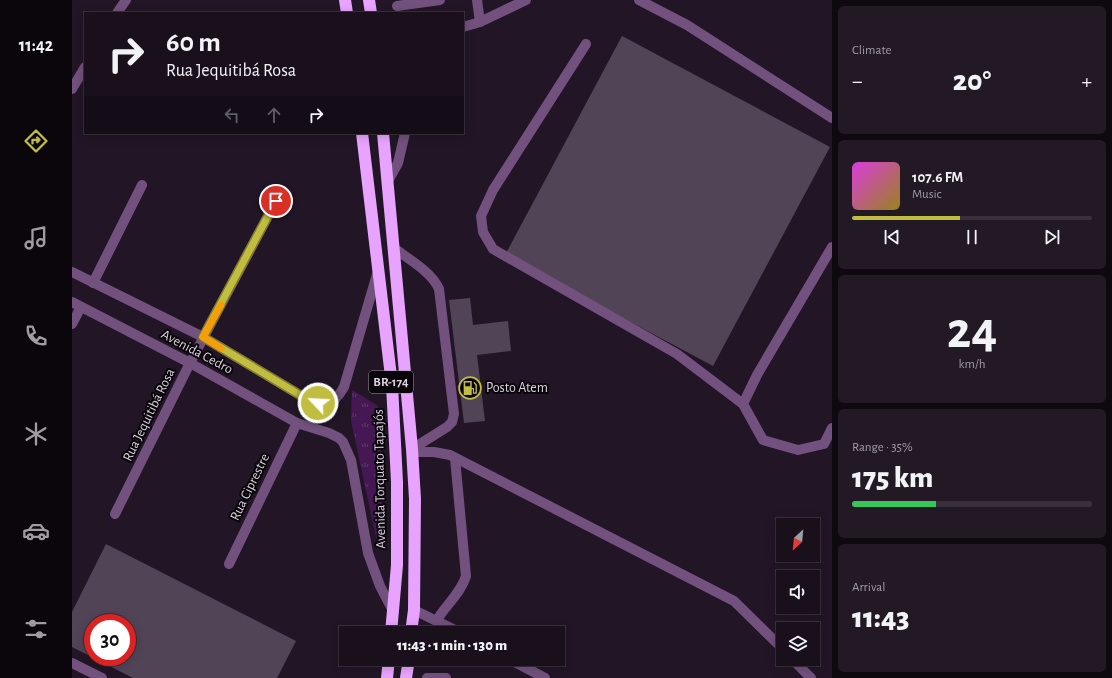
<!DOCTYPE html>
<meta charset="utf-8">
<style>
body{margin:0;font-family:"Alegreya Sans",sans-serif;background:#231925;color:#f1f3f6;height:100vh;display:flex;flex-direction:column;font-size:15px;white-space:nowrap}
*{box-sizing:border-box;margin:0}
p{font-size:13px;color:#9f9da3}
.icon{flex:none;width:22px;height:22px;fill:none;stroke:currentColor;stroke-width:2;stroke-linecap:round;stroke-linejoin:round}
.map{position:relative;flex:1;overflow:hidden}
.drawer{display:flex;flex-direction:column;gap:6px;padding:6px;background:#0e090f;width:280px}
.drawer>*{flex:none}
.top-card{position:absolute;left:12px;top:12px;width:380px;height:122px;border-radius:0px;box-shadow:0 2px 10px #0003,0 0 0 1px #38303b;background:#1a101c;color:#f1f3f6;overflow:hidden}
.needle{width:26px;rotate:206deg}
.buttons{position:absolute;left:704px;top:518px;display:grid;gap:8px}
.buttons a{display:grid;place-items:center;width:44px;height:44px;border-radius:0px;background:#1a101c;box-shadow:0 2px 10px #0003,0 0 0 1px #38303b;font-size:20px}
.speed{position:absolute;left:12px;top:614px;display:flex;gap:8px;font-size:20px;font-weight:700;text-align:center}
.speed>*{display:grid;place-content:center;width:52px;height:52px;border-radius:50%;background:#1a101c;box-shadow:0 2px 10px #0003,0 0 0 1px #38303b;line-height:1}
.speed .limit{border:6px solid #d22;background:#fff;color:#111}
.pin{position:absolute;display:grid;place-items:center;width:34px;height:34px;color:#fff;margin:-17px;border:2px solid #fff;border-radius:50%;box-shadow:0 1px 4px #0007}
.me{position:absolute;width:44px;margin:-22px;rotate:295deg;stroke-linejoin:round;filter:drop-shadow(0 0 3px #0008)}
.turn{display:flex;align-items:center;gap:14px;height:84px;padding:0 16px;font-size:18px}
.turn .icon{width:52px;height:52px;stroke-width:2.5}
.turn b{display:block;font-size:28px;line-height:34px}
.lanes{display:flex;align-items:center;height:38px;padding:0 16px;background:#0003;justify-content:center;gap:20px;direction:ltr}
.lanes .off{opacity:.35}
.big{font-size:30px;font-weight:800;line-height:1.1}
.drawer .widget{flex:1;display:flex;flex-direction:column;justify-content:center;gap:6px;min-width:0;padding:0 14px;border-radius:6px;background:#231925}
.drawer .dial{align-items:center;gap:0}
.dial b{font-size:52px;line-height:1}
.song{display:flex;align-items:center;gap:12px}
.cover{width:48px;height:48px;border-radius:6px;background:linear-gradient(135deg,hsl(300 70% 55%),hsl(50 70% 35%))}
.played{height:4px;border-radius:2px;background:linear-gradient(90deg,#c1bd40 45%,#38303b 45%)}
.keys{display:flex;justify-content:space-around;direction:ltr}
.heat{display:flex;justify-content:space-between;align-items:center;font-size:22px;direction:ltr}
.charge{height:6px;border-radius:3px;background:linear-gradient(90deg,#34c759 35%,#38303b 0)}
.trip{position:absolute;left:267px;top:626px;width:226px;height:40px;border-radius:0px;background:#1a101c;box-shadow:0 2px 10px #0003,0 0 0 1px #38303b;font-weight:800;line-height:40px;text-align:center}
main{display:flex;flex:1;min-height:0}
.menu{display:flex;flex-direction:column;width:72px;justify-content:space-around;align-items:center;background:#0a060b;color:#9f9da3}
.menu .icon{width:28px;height:28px}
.menu .on{color:#c1bd40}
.menu b{font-size:18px;color:#f1f3f6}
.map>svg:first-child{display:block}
.grass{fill:url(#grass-tufts)}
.building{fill:#524457;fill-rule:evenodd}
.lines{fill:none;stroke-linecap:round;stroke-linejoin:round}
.minor{stroke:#73517e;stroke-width:10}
.highway{stroke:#e8a3fe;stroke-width:12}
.route-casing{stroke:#7d7b2a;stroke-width:10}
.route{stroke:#c1bd40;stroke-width:7}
.slow{stroke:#f59e0b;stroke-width:7}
.labels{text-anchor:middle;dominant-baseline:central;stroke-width:4;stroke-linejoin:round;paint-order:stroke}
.shield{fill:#09050a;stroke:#9d959f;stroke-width:1}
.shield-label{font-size:13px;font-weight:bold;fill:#dcd3df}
.street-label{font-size:14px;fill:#dcd3df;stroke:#09050a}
.poi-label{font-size:14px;fill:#dcd3df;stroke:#09050a;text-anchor:start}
</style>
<main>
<nav class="menu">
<b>11:42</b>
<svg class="icon on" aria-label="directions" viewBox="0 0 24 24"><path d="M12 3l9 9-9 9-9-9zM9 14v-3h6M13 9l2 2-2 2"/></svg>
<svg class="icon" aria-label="music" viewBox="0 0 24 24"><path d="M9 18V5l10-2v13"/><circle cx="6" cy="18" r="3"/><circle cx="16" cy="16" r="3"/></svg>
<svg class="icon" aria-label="phone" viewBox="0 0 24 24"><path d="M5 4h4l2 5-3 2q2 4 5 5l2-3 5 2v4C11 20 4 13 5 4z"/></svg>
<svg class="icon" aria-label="climate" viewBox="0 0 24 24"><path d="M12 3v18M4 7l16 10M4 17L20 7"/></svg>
<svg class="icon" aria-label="car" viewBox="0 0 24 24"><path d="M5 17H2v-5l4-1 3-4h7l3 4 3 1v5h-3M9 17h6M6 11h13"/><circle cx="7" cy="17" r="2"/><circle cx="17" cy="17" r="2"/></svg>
<svg class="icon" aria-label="filters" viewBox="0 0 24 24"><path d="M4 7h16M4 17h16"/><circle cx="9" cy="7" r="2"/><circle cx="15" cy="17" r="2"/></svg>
</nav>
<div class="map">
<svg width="760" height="678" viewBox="0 0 760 678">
<defs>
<pattern id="grass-tufts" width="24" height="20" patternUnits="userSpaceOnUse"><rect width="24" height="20" fill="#451753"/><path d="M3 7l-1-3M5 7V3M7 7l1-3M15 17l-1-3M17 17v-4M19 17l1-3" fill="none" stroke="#5f386b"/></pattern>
</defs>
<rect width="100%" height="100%" fill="#221626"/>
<polygon class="grass" points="280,390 305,405 309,417 310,544 305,542 279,421"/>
<g class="building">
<polygon points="550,36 758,147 641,366 433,255"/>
<polygon points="398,298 401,325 436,321 439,351 405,355 413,421 392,423 377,300"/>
<path d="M 34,544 L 224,641 L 205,678 L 61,678 L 0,647 L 0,612 ZM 21,623 L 55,623 L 55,657 L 21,657 Z"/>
</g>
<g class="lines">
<g class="minor">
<polyline points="405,0 408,22"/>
<polyline points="567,0 615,25 760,118"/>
<polyline points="325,6 368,0"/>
<polyline points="45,13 54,0"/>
<polyline points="391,27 408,22 454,0"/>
<polyline points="514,44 421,190 409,216 411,232 421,249 605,354 671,404 691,440 726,450 752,444 760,428"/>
<polyline points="0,89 13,67"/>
<polyline points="316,181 326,163 333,133"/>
<path d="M 322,248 C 336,259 360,272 367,289 L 382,414 L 380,422 L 375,427 L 340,449"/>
<path d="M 0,272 L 131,337 L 233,398 C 254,406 260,408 272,387 L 306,271"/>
<polyline points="21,283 70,185"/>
<polyline points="0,302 118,363 225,423 257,433 267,438 271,442 279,460 296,553 308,586 321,611"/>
<polyline points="0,324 9,307"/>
<polyline points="671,404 685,375 760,247"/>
<polyline points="340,452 362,452 378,455 662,601 711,649"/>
<polyline points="43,514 118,363 204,201"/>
<polyline points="157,564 225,423"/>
<polyline points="342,610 389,633"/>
<path d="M 365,620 C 374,605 389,593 394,576 L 383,458"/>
<polyline points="437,659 473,678"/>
<polyline points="720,659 739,678"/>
<polyline points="0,663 30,678"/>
<polyline points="355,678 374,678"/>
</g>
<g class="highway">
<polyline points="273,0 275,13"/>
<polyline points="297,0 299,13"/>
<polyline points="290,133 320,385 325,482 325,565 319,633"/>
<polyline points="311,133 340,449 343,499 342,610 339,633"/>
<polyline points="315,678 317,659"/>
<polyline points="334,678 337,659"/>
</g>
</g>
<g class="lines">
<g class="route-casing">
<polyline id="route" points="204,201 131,337 233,398 246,403"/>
</g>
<use href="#route" class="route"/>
<polyline class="slow" points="149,305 131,337 149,348"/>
</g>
<defs>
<g id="fuel-ring" transform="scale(1.15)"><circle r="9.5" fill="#09050a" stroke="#c1bd40" stroke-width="1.5"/><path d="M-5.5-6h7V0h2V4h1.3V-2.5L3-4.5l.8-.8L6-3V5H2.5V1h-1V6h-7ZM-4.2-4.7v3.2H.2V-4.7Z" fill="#c1bd40"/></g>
</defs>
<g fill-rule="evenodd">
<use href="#fuel-ring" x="398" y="388"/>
</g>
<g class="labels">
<rect class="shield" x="297" y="371" width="44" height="22" rx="3"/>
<g class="shield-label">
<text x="319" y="382">BR-174</text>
</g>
<g class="street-label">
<text transform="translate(125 352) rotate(28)">Avenida Cedro</text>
<text transform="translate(77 415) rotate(-64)">Rua Jequitibá Rosa</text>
<text transform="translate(308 479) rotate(-91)">Avenida Torquato Tapajós</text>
<text transform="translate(178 487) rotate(-64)">Rua Ciprestre</text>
</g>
<g class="poi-label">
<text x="414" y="388">Posto Atem</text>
</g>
</g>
</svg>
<div class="buttons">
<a><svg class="needle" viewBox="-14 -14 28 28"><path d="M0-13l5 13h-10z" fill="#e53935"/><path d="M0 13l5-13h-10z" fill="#9f9da3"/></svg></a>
<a><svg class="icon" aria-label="sound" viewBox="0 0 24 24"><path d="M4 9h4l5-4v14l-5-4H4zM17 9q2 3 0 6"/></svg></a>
<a><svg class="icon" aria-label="layers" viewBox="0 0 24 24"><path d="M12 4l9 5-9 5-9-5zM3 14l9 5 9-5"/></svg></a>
</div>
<div class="speed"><div class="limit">30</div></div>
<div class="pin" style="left:204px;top:201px;background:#d93025"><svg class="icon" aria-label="arrive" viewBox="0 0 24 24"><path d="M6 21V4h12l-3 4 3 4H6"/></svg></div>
<svg class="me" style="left:246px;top:403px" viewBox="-20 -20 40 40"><circle r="17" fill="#c1bd40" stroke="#fff" stroke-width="3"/><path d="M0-11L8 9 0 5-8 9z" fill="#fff"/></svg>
<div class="trip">11:43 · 1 min · 130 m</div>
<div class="top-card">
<div class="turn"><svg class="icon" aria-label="right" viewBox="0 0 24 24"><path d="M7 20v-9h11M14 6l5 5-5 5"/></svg><div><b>60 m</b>Rua Jequitibá Rosa</div></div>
<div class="lanes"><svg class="icon off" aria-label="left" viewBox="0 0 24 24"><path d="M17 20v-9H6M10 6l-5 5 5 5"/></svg><svg class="icon off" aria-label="ahead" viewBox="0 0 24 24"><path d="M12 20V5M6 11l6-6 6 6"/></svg><svg class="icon" aria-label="right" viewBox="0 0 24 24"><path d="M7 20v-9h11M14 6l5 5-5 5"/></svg></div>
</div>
</div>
<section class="drawer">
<div class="widget"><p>Climate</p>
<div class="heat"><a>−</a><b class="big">20°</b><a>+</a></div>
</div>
<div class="widget">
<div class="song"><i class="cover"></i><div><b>107.6 FM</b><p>Music</p></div></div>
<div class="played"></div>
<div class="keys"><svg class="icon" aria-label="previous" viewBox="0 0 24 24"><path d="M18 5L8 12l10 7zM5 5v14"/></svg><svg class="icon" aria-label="pause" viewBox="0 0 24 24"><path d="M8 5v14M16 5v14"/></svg><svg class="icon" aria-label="next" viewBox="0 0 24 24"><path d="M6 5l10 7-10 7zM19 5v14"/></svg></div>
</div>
<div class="widget dial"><b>24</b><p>km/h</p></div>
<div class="widget"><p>Range · 35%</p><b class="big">175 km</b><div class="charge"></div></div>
<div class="widget"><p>Arrival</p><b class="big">11:43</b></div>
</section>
</main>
